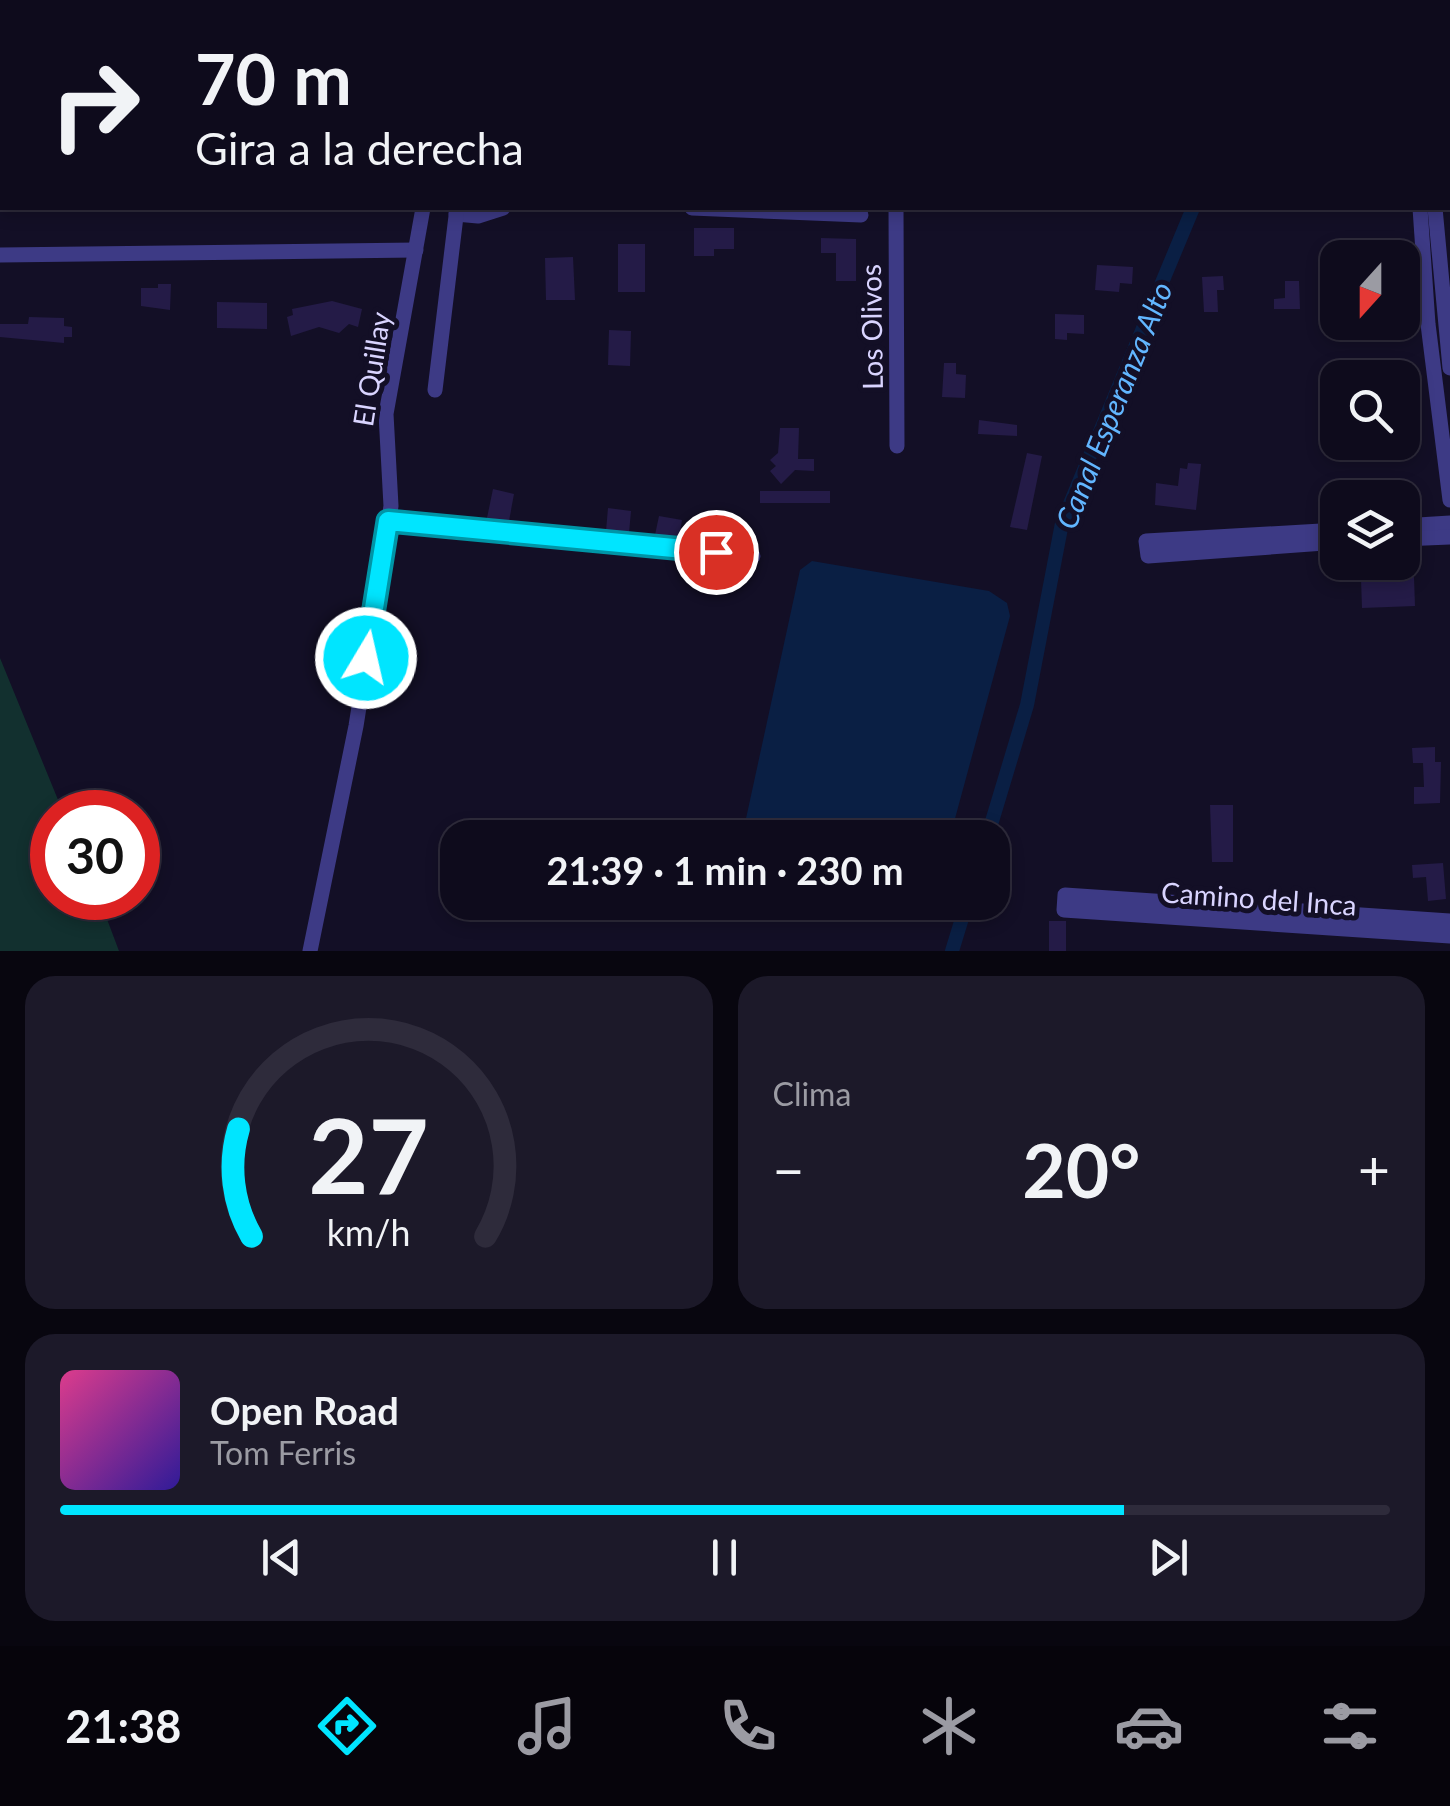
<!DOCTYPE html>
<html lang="es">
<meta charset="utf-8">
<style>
body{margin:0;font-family:Lato,sans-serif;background:#1c1929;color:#f1f3f6;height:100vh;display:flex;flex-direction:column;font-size:38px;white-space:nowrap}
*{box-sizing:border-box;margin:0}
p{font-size:32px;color:#9b9ba3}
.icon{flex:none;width:55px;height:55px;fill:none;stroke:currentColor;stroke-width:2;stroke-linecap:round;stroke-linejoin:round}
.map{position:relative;height:951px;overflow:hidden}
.side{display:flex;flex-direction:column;gap:25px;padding:25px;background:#08060f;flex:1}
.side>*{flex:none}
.top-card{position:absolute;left:0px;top:0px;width:1450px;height:210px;box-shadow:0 5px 15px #0003,0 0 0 2px #2e2b3b;background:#0e0b1c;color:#f1f3f6;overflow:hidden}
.needle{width:65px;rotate:201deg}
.controls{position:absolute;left:1320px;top:240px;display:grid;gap:20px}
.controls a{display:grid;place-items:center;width:100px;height:100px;border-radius:20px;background:#0e0b1c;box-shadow:0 5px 15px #0003,0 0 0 2px #2e2b3b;font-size:50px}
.speed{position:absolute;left:30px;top:790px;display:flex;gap:20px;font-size:50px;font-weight:700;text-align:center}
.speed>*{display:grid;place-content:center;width:130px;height:130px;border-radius:50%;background:#0e0b1c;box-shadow:0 5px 15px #0003,0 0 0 2px #2e2b3b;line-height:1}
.speed .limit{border:15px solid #d22;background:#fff;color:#111}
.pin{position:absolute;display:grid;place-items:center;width:85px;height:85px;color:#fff;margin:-42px;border:5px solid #fff;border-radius:50%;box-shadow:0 2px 10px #0007}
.me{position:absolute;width:110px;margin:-55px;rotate:9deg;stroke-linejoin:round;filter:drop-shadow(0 0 8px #0008)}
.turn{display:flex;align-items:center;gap:35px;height:210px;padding:0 30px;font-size:45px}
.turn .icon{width:130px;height:130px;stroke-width:2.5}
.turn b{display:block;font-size:70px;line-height:85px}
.big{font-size:75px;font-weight:700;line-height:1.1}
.side .card{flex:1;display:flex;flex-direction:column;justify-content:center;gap:15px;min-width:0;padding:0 35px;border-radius:30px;background:#1c1929}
.side .dial{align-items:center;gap:0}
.dial svg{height:260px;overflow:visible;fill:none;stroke:#2e2b3b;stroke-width:7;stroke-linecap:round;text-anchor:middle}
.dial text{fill:#f1f3f6;stroke:none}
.song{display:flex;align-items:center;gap:30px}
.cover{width:120px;height:120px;border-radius:15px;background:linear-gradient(135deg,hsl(330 70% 55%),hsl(250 70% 35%))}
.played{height:10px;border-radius:5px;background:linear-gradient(90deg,#00e5ff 80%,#2e2b3b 80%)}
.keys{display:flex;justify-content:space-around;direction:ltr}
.heat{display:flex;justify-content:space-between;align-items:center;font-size:55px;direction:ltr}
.side .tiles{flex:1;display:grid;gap:25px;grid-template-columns:1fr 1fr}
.card:last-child{grid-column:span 2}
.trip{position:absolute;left:440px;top:820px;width:570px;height:100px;border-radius:30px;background:#0e0b1c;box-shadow:0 5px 15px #0003,0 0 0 2px #2e2b3b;font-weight:700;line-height:100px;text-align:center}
.tab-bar{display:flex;height:160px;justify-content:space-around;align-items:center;background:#06040b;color:#9b9ba3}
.tab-bar .icon{width:70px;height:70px}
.tab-bar .selected{color:#00e5ff}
.tab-bar b{font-size:45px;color:#f1f3f6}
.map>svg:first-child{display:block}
.green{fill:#12302f}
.water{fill:#0a1f44}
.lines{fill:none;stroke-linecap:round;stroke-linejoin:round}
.canal{stroke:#0a1f44;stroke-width:14}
.building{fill:#241b47}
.minor{stroke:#3d3a85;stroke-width:15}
.route-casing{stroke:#0095a6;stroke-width:25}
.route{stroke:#00e5ff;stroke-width:18}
.labels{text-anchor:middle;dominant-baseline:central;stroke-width:10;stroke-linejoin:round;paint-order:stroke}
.street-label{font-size:28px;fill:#d9d4ff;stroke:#130f26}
.water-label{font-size:30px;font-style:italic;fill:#62b6ff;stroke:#130f26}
</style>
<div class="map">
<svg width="1450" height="951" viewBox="0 0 1450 951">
<rect width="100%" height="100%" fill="#130f26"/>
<polygon class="green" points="0,658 63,812 52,812 52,898 99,898 119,951 0,951"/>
<polygon class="water" points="812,561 989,591 1007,603 1010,616 950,837 742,837 800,570"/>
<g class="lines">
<g class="canal">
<polyline points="1375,2 1378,0"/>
<polyline points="987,838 1027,705 1062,523 1193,208"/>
<polyline points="952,951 967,902"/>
</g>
</g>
<g class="building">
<polygon points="694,228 734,228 734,249 714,249 714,256 694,256"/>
<polygon points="821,238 856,239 856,281 836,281 836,253 821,253"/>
<rect x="618" y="244" width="27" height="48"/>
<polygon points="573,257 575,300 546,300 545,258"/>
<polygon points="1097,265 1133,267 1132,284 1120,283 1119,292 1095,290"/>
<polygon points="1223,276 1224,290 1217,290 1218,312 1204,312 1202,277"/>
<polygon points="1285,281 1299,281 1300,309 1274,309 1274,299 1285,298"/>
<polygon points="158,284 171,284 170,310 141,306 141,288 158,288"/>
<polygon points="332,301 362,309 358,327 349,324 339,333 319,327 291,336 287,317 293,315 292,309"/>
<polygon points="217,302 267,303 267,329 217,328"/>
<polygon points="1055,314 1084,315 1084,334 1067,333 1067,340 1055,339"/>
<polygon points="29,317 64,318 64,326 72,327 72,337 64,337 64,343 0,337 0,324 28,324"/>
<polygon points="609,330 631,331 630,366 608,365"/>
<polygon points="944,363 956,363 956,374 966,375 965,398 942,397"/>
<polygon points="979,420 1017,425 1017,436 978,434"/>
<polygon points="780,428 799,428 798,459 814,459 814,471 795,470 781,484 770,471 776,466 770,460 778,453"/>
<polygon points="1027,453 1042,456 1027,530 1010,527"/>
<polygon points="1188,463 1201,464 1196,510 1155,505 1156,483 1178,486 1180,468 1187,469"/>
<polygon points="493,489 514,494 509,521 487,518"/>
<rect x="760" y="491" width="70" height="12"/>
<polygon points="608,508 631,511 629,533 606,531"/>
<polygon points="659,516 682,520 679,538 655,535"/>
<polygon points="1414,577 1415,606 1362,608 1361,579"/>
<polygon points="1435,747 1435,762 1441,762 1440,803 1414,804 1414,787 1424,787 1423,763 1413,763 1412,748"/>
<polygon points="1210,805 1233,805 1233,862 1212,862"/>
<polygon points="1443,863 1446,899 1428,901 1426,877 1413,878 1412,865"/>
<rect x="1049" y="921" width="17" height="30"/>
</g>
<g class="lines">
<g class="minor">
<polyline points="1430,0 1430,2"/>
<polyline points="459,2 459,0"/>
<polyline points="480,2 480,0"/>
<polyline points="586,2 587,0"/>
<polyline points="1416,2 1416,0"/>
<polyline points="692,208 861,215"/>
<polyline points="896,208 897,446"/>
<polyline points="1420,208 1428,324 1450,500"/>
<polyline points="1435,208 1450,368"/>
<polyline points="456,214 478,216 503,208"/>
<polyline points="0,255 416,250"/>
<polyline points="435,390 457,208"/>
<polyline points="388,521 753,556"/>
<polyline points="1402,526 1450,523"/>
<polyline points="1338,530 1146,541 1148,556 1338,542"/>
<polyline points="1402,539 1450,537"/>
<polyline points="1450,921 1065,895 1064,910 1450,936"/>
<polyline points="310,951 356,726 391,506 386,414 423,208"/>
</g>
</g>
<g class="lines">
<g class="route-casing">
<polyline id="route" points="366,658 388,521 716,552"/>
</g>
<use href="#route" class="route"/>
</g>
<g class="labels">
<g class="street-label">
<text transform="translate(871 327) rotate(-91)">Los Olivos</text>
<text transform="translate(371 369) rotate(-81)">El Quillay</text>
<text transform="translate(1259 898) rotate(4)">Camino del Inca</text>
</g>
<g class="water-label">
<text transform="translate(1113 405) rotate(-68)">Canal Esperanza Alto</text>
</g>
</g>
</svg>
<div class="controls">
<a><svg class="needle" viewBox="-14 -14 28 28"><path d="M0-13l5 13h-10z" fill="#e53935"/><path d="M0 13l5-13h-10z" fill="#9b9ba3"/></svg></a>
<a><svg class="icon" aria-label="search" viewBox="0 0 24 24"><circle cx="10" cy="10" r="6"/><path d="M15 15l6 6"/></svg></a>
<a><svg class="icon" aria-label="layers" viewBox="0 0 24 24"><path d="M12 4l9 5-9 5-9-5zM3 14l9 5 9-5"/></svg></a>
</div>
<div class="speed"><div class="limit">30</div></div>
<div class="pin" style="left:716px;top:552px;background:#d93025"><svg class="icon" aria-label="arrive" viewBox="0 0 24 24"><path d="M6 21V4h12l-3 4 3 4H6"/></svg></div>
<svg class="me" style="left:366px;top:658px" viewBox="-20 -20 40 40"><circle r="17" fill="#00e5ff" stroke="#fff" stroke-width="3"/><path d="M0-11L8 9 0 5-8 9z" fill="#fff"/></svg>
<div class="trip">21:39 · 1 min · 230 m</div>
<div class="top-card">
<div class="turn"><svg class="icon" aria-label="right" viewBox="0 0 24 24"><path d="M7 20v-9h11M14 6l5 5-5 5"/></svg><div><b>70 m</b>Gira a la derecha</div></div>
</div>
</div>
<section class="side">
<div class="tiles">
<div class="card dial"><svg viewBox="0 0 100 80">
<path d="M14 69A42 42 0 1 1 86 69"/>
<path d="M14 69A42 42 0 0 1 10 36" stroke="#00e5ff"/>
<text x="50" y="56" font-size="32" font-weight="700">27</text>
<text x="50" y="72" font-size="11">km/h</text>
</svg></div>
<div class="card"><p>Clima</p>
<div class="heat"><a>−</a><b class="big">20°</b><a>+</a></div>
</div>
<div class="card">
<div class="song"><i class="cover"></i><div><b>Open Road</b><p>Tom Ferris</p></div></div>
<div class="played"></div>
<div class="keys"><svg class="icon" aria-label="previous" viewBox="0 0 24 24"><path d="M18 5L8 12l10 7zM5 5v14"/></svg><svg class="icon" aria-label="pause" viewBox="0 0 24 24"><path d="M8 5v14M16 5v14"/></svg><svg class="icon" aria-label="next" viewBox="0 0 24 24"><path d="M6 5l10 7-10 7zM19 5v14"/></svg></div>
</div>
</div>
</section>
<nav class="tab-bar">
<b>21:38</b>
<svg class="icon selected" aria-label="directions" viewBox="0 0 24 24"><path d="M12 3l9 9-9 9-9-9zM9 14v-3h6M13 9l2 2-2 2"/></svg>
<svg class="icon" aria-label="music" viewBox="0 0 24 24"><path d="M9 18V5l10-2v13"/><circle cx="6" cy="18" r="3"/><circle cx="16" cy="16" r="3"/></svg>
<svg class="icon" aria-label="phone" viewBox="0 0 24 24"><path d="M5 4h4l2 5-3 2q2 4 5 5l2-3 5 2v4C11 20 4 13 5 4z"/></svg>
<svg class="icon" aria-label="climate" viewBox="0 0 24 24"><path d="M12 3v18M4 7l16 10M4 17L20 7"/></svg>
<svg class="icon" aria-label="car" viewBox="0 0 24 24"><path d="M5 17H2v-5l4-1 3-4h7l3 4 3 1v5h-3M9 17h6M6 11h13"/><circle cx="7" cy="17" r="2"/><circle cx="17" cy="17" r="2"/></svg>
<svg class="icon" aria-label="filters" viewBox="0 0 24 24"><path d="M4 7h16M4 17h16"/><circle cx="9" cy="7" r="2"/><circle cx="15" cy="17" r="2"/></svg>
</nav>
